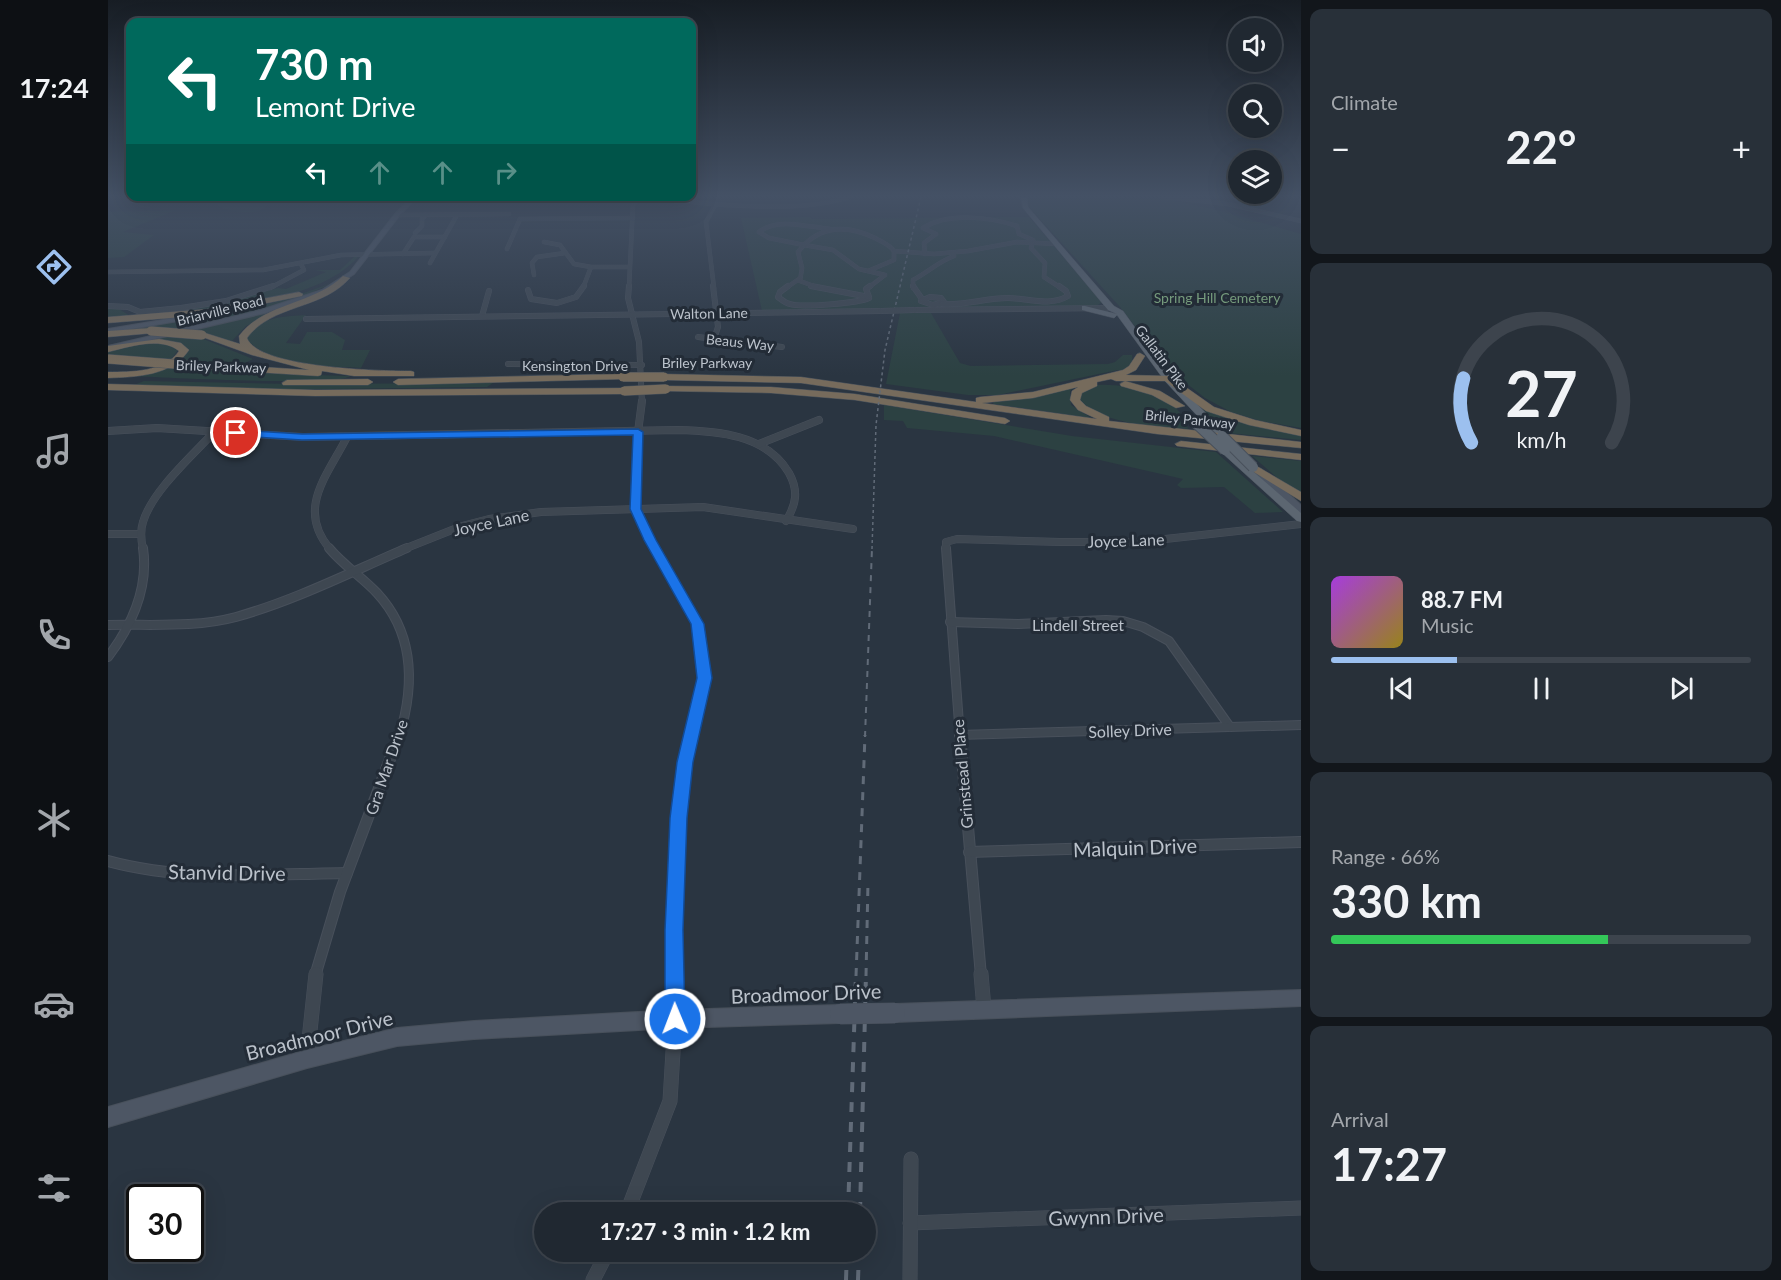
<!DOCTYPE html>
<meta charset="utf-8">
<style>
body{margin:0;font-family:Lato,sans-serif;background:#283039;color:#f1f3f6;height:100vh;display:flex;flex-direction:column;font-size:22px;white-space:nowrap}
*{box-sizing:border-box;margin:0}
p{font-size:20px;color:#a2a6ab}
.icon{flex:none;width:33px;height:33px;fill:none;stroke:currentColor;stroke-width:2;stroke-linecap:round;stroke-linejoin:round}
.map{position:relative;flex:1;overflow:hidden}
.panel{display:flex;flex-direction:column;gap:9px;padding:9px;background:#12161b;width:480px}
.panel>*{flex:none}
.top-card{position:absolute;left:18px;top:18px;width:570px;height:183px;border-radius:12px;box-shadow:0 6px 24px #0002,0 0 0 2px #3d444d;background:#00695c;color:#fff;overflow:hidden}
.fabs{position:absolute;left:1120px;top:18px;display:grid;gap:12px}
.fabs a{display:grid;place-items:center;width:54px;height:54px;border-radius:50%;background:#202831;box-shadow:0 6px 24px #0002,0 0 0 2px #3d444d;font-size:30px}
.speed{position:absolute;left:18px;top:1184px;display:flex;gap:12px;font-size:30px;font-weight:700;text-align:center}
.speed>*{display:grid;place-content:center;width:78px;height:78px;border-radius:50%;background:#202831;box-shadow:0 6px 24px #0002,0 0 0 2px #3d444d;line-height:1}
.speed .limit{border:3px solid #111;border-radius:9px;background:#fff;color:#111}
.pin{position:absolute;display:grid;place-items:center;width:51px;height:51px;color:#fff;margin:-26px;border:3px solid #fff;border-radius:50%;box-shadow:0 2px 6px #0007}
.me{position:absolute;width:66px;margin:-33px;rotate:359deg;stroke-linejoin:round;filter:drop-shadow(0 0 4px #0008)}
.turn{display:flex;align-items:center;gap:21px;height:126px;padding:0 30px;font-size:27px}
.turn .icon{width:78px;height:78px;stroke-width:2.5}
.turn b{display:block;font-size:42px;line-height:51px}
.lanes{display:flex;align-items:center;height:57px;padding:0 30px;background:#0003;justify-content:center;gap:30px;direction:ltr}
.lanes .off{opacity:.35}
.big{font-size:45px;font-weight:700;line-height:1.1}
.panel .card{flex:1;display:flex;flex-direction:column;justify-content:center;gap:9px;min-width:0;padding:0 21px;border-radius:12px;background:#283039}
.panel .dial{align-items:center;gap:0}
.dial svg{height:156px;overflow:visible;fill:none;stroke:#3d444d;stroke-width:7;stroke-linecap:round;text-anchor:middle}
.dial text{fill:#f1f3f6;stroke:none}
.song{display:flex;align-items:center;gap:18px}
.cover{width:72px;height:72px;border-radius:9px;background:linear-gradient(135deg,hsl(280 70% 55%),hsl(50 70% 35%))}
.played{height:6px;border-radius:3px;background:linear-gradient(90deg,#9cc0ef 30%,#3d444d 30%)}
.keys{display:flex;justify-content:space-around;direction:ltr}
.heat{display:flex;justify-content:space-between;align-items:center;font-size:33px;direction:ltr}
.charge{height:9px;border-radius:4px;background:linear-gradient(90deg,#34c759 66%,#3d444d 0)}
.trip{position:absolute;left:426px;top:1202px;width:342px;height:60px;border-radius:30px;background:#202831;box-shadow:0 6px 24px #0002,0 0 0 2px #3d444d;font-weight:700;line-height:60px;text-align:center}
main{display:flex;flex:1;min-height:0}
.menu{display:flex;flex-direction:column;width:108px;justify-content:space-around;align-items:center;background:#0d1014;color:#a2a6ab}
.menu .icon{width:42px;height:42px}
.menu .on{color:#9cc0ef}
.menu b{font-size:27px;color:#f1f3f6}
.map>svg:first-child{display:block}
.green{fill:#2c4142}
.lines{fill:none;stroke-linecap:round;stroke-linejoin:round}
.street-far5-casing{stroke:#48505b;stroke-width:4.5}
.street-far4-casing{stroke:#48505b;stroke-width:6}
.street-far3-casing{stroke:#48505b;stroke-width:8}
.street-far2-casing{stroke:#48505b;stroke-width:10}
.street-far1-casing{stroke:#48505b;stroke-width:12}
.street-casing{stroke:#48505b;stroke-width:15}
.secondary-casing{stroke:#48505b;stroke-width:2}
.primary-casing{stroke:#48505b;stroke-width:1}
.highway-casing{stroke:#49525c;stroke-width:1}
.street-far5{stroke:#3e4751;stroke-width:4}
.street-far4{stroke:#3e4751;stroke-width:5}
.street-far3{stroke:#3e4751;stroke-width:7}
.street-far2{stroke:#3e4751;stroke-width:8}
.street-far1{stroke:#3e4751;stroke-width:10}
.street{stroke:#3e4751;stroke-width:14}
.secondary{fill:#4d5664;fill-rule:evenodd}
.primary{fill:#5c6671;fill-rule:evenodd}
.highway{fill:#766b5c;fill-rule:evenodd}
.rail-far3{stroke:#616b78;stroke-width:1.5;stroke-dasharray:3 3;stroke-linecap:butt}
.rail-far2{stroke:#616b78;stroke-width:2;stroke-dasharray:6 6;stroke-linecap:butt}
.rail-far1{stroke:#616b78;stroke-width:3;stroke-dasharray:8 8;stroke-linecap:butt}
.rail{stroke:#616b78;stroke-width:4;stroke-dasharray:10 10;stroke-linecap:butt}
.street-bridge-casing{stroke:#48505b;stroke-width:6;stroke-linecap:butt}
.secondary-bridge-casing{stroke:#48505b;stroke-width:21;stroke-linecap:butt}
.primary-bridge-casing{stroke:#48505b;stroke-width:12;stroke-linecap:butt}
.highway-bridge-casing{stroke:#49525c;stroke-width:10;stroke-linecap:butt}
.street-bridge{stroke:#3e4751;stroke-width:5}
.secondary-bridge{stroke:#4d5664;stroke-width:20}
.primary-bridge{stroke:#5c6671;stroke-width:10}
.highway-bridge{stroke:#766b5c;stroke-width:9}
.route{fill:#1a73e8;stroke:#114b97;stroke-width:1.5}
.labels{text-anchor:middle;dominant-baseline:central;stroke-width:6;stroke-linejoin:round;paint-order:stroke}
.far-park-label{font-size:14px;fill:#759a7c;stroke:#232c37}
.far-street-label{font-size:14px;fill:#bbc2cb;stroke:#232c37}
.street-label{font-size:16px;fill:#bbc2cb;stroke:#232c37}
.near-street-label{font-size:20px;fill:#bbc2cb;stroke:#232c37}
</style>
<main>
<nav class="menu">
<b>17:24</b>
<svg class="icon on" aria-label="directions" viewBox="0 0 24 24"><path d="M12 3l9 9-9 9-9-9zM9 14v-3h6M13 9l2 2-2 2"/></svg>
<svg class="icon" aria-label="music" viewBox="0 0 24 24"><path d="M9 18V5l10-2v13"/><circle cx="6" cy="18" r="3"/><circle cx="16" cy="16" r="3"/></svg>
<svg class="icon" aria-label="phone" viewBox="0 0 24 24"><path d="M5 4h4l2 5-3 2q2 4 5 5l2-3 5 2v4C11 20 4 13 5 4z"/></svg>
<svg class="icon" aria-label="climate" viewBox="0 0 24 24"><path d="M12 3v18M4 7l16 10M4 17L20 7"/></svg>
<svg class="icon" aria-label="car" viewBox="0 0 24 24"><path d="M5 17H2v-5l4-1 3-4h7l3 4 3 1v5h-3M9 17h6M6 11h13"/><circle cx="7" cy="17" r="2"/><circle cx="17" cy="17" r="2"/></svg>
<svg class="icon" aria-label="filters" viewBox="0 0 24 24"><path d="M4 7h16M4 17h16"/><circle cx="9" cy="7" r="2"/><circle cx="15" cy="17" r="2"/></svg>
</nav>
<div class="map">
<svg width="1193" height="1280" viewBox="0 0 1193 1280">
<rect width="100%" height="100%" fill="#2a3541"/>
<g class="green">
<path d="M 117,197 L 169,197 C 164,201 159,207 153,210 C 144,214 117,212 109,205 L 110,202 Z"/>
<polygon points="920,197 1054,198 1113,211 1193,234 1193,428 1153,421 1123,412 1097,398 1060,369 1012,307 921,207"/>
<polygon points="68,210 15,232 46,235 16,257 0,258 0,212"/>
<polygon points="702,217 704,219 921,217 994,302 987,307 654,311 633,218"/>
<path d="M 246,257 L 250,257 C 204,310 66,312 0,319 L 0,308 L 11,309 L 22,316 L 119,302 L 170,288 L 178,289 L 218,272 L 207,270 L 232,270 Z"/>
<polygon points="224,283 203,293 161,308 72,330 9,331 138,309 179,299"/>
<polygon points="174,309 138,326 124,341 84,331"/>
<path d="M 792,313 L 823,313 L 852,363 L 863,366 L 1000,364 L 1007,362 L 1015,355 L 1024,355 C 1026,363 1020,367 1013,371 L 1010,370 L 890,395 L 860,395 L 778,384 Z"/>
<path d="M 198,315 L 178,343 L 192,344 L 199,332 L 224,332 L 237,340 L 234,350 L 262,350 L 253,368 C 215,366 166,368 138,339 C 152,316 173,317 198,315 Z"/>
<polygon points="71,334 93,338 145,359 133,365 69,362 75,357 72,343 43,340"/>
<polygon points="44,343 63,345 70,350 62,361 0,356 0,350"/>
<path d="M 60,366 L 175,374 L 242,376 C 231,387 49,377 21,376 Z"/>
<polygon points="36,381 185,384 385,383 379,387 144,390 26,385"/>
<polygon points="969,385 962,391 963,405 983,418 885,404 886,401"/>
<path d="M 989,385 C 1018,383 1074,395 1080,429 C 1042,425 1000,426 971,400 L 971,393 Z"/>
<polygon points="1088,404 1133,422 1193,435 1193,440 1120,433"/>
<polygon points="776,405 964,436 1108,452 1175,512 1147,513 1116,487 1073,488 1069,485 1075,479 886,436 799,428 795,421 776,420"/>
<polygon points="1144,456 1193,461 1193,494 1181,488"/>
</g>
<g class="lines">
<g class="street-far5-casing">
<g id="street-far5">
<path d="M 547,197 C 598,205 693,214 741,197"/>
<polyline points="1056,197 1120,204 1193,221"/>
<polyline points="289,215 401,214"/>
<polyline points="307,233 314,226 314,219 318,215"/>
<polyline points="925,241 923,248 937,263 936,277 953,288"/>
<polyline points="436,242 452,245 466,264 483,267 520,267"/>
<polyline points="696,245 725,250 751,269 777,275 760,288"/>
<polyline points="696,245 690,252 694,268 692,281 711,288"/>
<path d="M 696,245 L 661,238 L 651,232 C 670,217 700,227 722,229"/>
<path d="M 696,245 C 717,224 742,226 767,238 C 774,242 781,244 786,251 L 826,254 L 860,251 L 909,242 L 949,244"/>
<polyline points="399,249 412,219 525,218"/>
<polyline points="295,254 306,237 337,237"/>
<path d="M 817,254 L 816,243 L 828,234 L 815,228 C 840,212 882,217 909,226 L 911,234 L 925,240"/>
<polyline points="322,263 349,215"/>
<polyline points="760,271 786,260 786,251"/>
<polyline points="0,272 155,270 233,255 326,253"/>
<polyline points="426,275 424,263 429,257 457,253"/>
<polyline points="162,288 196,270 193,264"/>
<polyline points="475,288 483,267"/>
<polyline points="521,288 525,204 535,197"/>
<polyline points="606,288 598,222 607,205"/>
<polyline points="678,288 691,279"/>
<path d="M 805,288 L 805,280 C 820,272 830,262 846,256"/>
</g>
</g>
<g class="street-far4-casing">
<g id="street-far4">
<polyline points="521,286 520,298 531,342 534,403"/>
<polyline points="605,286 610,327 606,339"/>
<path d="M 680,286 L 672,292 L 670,297 C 674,300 677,303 682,304 C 693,308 751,303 761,298"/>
<polyline points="703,286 761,297 758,289 762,286"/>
<polyline points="805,286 814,299"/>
<polyline points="420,290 423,299 449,303 468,297 476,286"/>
<polygon points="822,297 833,298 836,302 825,305 813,301"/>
<path d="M 834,304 C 856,306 877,298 900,298 C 920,298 941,307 960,296 L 958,291 L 951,286"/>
<polyline points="0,306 20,307 32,312 73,308 118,301 165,286"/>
<polyline points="806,310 1003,308"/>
<polyline points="374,316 381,291"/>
<polyline points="198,319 773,311"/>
<polyline points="590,337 674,347"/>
<polyline points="400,364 534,365"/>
</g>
</g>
<g class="street-far3-casing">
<g id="street-far3">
<polyline points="534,401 530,432 528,509 547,549"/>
<path d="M 0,431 L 49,428 L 195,437 L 569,430 C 609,431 658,434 681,473 C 691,491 688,505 678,521"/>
<polyline points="651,444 711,420"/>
<polyline points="0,534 33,534"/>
<path d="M 35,549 C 33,540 32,531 35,522 C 44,491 85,455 107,431"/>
<path d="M 222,549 C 188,509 219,476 239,437"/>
<polyline points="296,549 354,526 381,519 433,512 595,507 745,529"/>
<polyline points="838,549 838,542 849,539 952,542 1030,542 1193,524"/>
</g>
</g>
<g class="street-far2-casing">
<g id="street-far2">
<path d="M 221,548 C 235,565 254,577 269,593 C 307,634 307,685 291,737"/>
<polyline points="547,548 590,624 596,678 583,737"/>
<polyline points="838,548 852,737"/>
<polyline points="842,622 910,624 998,620 1015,621 1035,627 1061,641 1122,727"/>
<path d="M 0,625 C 42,624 87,628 128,617 C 188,600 243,572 299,548"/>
<path d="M 0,657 C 24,625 41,589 35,548"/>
<polyline points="851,735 1193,725"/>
</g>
</g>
<g class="street-far1-casing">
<g id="street-far1">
<polyline points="852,735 873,976"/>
<polyline points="861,852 1193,842"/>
<path d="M 0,861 C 77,882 160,874 239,873"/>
<polyline points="207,976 232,892 291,735"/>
<path d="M 567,976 C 566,896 566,813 583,735"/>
</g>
</g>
<g class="street-casing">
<g id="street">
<polyline points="873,974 876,1009"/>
<polyline points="199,1059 208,974"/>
<polyline points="519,1212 562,1101 567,1019 566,974"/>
<polyline points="802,1223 1193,1208"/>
<polyline points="485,1280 500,1251"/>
<polyline points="802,1280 803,1159"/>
</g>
</g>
<g class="secondary-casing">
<g id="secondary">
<polygon points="304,197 309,197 291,216 246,274 218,292 157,313 0,350 0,346 153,310 214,290 242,272 287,214"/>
<polygon points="144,305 147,307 146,308 0,333 0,329"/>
<polygon points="1150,468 1153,469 1193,505 1193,513 1189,512 1147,473 1147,469"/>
<polygon points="1193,990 1193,1006 787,1022 781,1019 778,1013 781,1007 787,1004"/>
<polygon points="732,1005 738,1008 741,1014 738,1020 732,1023 567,1028 366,1039 289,1046 199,1068 0,1127 0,1107 199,1050 289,1028 366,1021 567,1010"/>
</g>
</g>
<g class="primary-casing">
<g id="primary">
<polygon points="913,197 919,197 920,207 1006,306 1015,311 1062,376 1118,434 1118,438 1110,438 1056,380 1009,315 1006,318 974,310 974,306 977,306 1009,314 1000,310 915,208"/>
<polygon points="1117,447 1193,513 1193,522 1189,521 1113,452 1113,448"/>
</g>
</g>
<g class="highway-casing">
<g id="highway">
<path d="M 235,276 L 242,278 C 214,310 164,304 139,338 C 150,368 273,371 303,371 L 306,372 L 306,376 L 246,376 L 214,371 L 213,375 L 210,376 L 79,368 L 74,365 L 79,362 L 201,370 L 144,355 L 89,335 L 94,332 L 132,344 L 131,336 C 157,302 205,305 235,276 Z"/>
<polygon points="191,292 195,294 194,296 100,315 0,323 0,317 100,309"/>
<polygon points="43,328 47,331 46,333 0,337 0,331"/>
<path d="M 51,339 L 73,343 L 81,350 C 64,376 28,377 0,378 L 0,372 C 23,372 57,372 71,351 C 53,336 20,347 0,352 L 0,346 Z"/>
<path d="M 1032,353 L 1037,356 L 1028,370 L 1018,375 L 1062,376 L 1106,407 L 1147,420 L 1193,430 L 1193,436 L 1141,425 L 1098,411 L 1057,381 L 1008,381 L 1003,379 L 989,382 L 989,386 L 974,393 L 972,400 L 978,406 L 1001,417 L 1001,421 L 1193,442 L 1193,448 L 1049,434 L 693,383 L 556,380 L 551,377 L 556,374 L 693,377 L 868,402 L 868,398 L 872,397 L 925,392 L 1015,370 L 1021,366 L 1029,354 ZM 970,387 L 964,391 L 962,400 L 970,410 L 989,419 L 874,403 L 925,398 Z"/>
<polygon points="515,374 520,377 518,379 290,385 285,382 290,379"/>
<polygon points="179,380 260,379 265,382 260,385 175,385 174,383"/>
<polygon points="1017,381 1052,391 1077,406 1068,408 1044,395 1013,386 1012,384"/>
<polygon points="0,384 207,390 516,388 521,391 516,394 207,396 0,390"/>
<polygon points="558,386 663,387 747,394 897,418 902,421 897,424 747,400 663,393 554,391 553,389"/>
<polygon points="1073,441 1193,454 1193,460 1069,446 1067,444"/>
<polygon points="1145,464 1193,492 1193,501 1141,469 1141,465"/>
</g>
</g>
<use href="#street-far5" class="street-far5"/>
<use href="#street-far4" class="street-far4"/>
<use href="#street-far3" class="street-far3"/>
<use href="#street-far2" class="street-far2"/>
<use href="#street-far1" class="street-far1"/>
<use href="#street" class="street"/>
<use href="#secondary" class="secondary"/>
<use href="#primary" class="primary"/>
<use href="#highway" class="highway"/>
<polyline class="rail-far3" points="764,549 768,425 777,350 813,197"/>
<polyline class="rail-far2" points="757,737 764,548"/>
<g class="rail-far1">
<polyline points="748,976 757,735"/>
<polyline points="758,976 760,882"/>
</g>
<g class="rail">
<polyline points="740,1212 748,974"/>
<polyline points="752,1212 758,974"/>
<polyline points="738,1280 739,1251"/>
<polyline points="750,1280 751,1251"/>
</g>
<g class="street-bridge-casing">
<polyline id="street-bridge" points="773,311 806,310"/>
</g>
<g class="secondary-bridge-casing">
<polyline id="secondary-bridge" points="732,1014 787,1013"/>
</g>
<g class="primary-bridge-casing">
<g id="primary-bridge">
<polyline points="1086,421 1117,450"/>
<polyline points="1114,436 1145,467"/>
</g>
</g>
<g class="highway-bridge-casing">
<g id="highway-bridge">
<polyline points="43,331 94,335"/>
<polyline points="0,359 79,365"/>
<polyline points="515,377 556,377"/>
<polyline points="516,391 558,389"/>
</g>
</g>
<use href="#street-bridge" class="street-bridge"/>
<use href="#secondary-bridge" class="secondary-bridge"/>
<use href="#primary-bridge" class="primary-bridge"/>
<use href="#highway-bridge" class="highway-bridge"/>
</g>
<linearGradient id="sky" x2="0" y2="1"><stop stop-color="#171d24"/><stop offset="0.52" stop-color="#445165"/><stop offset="1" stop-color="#445165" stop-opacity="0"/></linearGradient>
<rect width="1193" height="376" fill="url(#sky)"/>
<polygon class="route" points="530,429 535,432 533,509 548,540 596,624 604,678 585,762 579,818 575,930 577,1019 574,1026 567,1029 560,1026 557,1019 557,930 562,818 569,762 589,678 583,624 536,540 522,509 525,435 194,440 128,436 123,433 128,430 194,434"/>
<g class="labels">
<g class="far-park-label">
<text x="1109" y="297">Spring Hill Cemetery</text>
</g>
<g class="far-street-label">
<text transform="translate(112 310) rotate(-14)">Briarville Road</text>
<text transform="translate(601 313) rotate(-1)">Walton Lane</text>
<text transform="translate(632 342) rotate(6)">Beaus Way</text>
<text transform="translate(1054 357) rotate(53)">Gallatin Pike</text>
<text x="599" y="362">Briley Parkway</text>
<text x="467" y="365">Kensington Drive</text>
<text transform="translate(113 366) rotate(2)">Briley Parkway</text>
<text transform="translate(1082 419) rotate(6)">Briley Parkway</text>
</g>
<g class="street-label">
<text transform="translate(383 522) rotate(-12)">Joyce Lane</text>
<text transform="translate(1018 540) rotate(-2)">Joyce Lane</text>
<text x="970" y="624">Lindell Street</text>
<text transform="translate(1022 730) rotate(-2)">Solley Drive</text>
<text transform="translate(278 767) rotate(-71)">Gra Mar Drive</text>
<text transform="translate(854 774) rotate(-95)">Grinstead Place</text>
</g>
<g class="near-street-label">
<text transform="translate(1027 847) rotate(-2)">Malquin Drive</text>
<text transform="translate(119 872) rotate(1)">Stanvid Drive</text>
<text transform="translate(698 993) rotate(-2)">Broadmoor Drive</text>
<text transform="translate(211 1035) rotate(-14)">Broadmoor Drive</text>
<text transform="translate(998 1216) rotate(-2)">Gwynn Drive</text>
</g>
</g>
</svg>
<div class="fabs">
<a><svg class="icon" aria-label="sound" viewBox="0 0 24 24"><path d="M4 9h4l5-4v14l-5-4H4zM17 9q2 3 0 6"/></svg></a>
<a><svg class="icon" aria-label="search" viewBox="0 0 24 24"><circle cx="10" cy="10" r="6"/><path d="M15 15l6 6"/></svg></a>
<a><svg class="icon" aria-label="layers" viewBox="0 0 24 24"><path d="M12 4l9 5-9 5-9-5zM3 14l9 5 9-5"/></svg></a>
</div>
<div class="speed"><div class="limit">30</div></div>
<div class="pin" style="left:128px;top:433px;background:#d93025"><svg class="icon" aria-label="arrive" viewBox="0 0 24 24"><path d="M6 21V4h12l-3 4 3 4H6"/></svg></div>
<svg class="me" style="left:567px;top:1019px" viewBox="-20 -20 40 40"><circle r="17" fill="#1a73e8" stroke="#fff" stroke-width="3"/><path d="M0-11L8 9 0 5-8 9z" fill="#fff"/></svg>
<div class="trip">17:27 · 3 min · 1.2 km</div>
<div class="top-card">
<div class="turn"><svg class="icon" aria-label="left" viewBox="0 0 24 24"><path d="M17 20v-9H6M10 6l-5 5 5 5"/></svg><div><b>730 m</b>Lemont Drive</div></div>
<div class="lanes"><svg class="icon" aria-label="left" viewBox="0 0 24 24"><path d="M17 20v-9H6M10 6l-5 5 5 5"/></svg><svg class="icon off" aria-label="ahead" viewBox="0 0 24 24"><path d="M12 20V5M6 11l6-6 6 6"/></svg><svg class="icon off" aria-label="ahead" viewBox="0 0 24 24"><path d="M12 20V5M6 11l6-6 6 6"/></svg><svg class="icon off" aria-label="right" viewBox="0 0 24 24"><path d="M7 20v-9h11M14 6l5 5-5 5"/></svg></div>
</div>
</div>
<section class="panel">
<div class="card"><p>Climate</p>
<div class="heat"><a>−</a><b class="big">22°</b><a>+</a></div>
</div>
<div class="card dial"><svg viewBox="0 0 100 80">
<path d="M14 69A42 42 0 1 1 86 69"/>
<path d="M14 69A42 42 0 0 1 10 36" stroke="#9cc0ef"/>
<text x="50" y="56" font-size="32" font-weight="700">27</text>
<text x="50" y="72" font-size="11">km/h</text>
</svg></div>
<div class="card">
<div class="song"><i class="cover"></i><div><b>88.7 FM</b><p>Music</p></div></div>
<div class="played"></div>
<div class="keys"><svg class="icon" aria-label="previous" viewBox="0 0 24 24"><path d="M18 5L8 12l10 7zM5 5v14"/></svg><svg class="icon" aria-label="pause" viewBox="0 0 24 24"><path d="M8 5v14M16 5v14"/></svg><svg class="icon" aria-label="next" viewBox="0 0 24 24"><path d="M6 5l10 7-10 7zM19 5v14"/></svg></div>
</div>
<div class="card"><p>Range · 66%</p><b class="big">330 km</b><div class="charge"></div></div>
<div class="card"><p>Arrival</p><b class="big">17:27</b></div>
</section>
</main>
